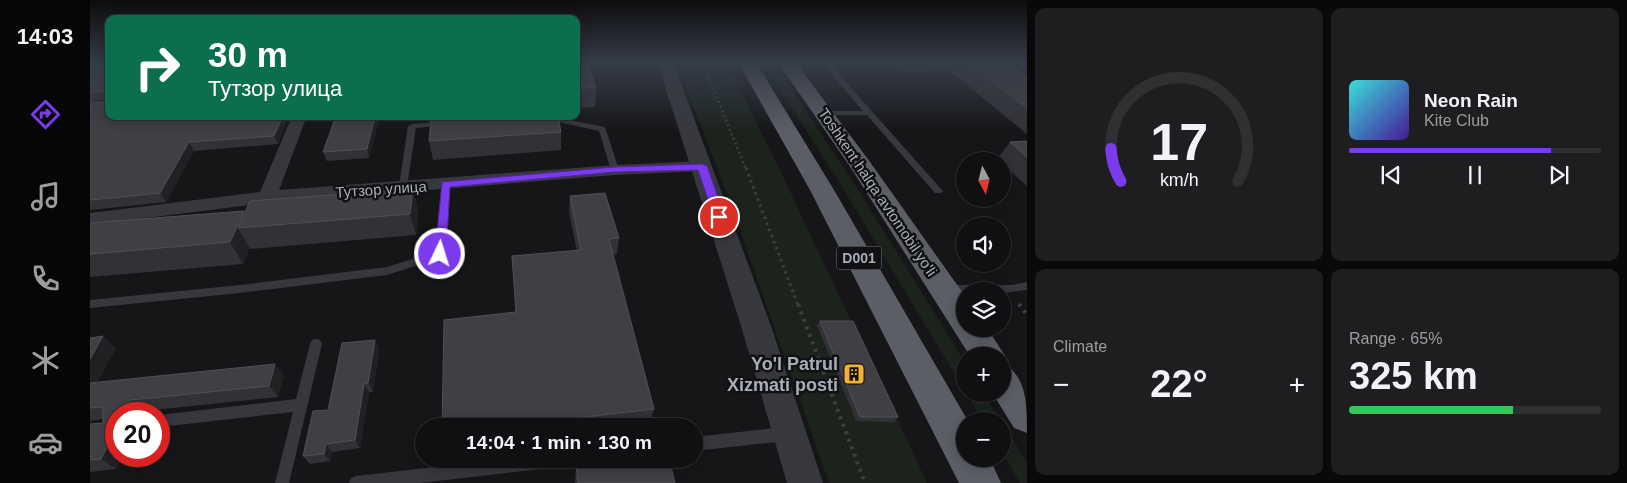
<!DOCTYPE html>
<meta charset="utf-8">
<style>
body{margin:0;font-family:Helvetica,sans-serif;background:#1e1e20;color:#f1f3f6;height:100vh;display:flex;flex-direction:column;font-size:19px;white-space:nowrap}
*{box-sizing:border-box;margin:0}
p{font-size:16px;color:#9c9d9f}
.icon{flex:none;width:28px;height:28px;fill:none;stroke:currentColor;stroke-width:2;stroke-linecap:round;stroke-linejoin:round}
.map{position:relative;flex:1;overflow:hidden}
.side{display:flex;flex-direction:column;gap:8px;padding:8px;background:#09090a;width:600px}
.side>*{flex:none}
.banner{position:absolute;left:15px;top:15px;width:475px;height:105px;border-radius:10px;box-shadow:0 2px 12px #0003,0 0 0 1px #303032;background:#0b6e4f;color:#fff;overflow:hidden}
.needle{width:32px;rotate:173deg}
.tools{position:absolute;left:866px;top:152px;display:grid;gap:10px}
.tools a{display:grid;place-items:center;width:55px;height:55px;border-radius:50%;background:#101012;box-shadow:0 2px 12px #0003,0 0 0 1px #303032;font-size:25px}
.speed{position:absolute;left:15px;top:402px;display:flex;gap:10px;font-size:25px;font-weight:700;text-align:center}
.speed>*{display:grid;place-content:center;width:65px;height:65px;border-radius:50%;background:#101012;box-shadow:0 2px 12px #0003,0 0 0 1px #303032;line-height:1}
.speed .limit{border:8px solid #d22;background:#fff;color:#111}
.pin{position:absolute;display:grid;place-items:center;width:42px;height:42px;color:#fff;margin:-21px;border:2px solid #fff;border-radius:50%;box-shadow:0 1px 5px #0007}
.me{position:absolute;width:55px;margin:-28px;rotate:4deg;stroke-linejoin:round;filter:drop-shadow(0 0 4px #0008)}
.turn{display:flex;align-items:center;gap:18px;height:105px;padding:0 20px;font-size:22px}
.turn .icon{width:65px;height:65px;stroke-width:2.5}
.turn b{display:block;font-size:35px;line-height:42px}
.big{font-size:38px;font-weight:700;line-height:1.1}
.side .widget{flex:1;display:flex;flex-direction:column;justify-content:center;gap:8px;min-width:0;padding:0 18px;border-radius:10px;background:#1e1e20}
.side .dial{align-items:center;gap:0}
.dial svg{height:130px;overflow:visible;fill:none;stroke:#303032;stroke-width:7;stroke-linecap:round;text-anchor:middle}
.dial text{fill:#f1f3f6;stroke:none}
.song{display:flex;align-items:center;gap:15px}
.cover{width:60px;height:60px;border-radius:8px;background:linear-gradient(135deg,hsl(180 70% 55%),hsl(260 70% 35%))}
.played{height:5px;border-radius:2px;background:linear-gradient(90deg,#7c3aed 80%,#303032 80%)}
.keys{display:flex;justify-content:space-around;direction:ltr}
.heat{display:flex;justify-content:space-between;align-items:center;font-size:28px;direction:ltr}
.charge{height:8px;border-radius:4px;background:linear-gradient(90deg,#34c759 65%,#303032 0)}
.side .tiles{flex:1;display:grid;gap:8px;grid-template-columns:repeat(2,1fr)}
.trip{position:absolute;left:325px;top:418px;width:288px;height:50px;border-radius:25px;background:#101012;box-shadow:0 2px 12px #0003,0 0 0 1px #303032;font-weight:700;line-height:50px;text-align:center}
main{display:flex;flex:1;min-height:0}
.dock{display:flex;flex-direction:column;width:90px;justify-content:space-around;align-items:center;background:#060607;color:#9c9d9f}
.dock .icon{width:35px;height:35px}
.dock .on{color:#7c3aed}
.dock b{font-size:22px;color:#f1f3f6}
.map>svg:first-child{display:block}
.green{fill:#1c231d}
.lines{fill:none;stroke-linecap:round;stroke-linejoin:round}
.path-far2{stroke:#3d3f44;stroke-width:2.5;stroke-dasharray:2 3;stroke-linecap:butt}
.path-far1{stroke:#3d3f44;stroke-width:3;stroke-dasharray:2.5 4;stroke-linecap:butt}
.path{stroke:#3d3f44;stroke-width:4;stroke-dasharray:3 5;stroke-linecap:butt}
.service{fill:#37383d;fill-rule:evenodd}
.minor{fill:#37383d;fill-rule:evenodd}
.tertiary{fill:#37383d;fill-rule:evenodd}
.trunk{fill:#5b5e65;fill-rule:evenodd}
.wall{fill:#323236}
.shaded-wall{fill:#212124}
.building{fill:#3f3f44;stroke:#4f5156}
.route{fill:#7c3aed;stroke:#51269a}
.labels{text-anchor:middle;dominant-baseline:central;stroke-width:5;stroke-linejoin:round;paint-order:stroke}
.shield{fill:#111113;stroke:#7b7e86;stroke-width:1}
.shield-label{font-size:14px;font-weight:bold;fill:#a8adb8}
.street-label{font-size:15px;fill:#a8adb8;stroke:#111113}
.near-poi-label{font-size:18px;font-weight:bold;fill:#a8adb8;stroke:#111113;text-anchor:end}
</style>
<main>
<nav class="dock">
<b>14:03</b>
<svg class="icon on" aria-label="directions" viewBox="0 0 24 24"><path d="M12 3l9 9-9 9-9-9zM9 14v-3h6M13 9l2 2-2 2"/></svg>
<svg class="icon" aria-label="music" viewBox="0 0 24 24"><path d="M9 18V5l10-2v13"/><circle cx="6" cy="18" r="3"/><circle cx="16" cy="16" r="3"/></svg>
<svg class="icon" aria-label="phone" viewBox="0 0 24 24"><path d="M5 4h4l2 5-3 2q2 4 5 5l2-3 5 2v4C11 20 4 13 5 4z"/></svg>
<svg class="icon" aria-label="climate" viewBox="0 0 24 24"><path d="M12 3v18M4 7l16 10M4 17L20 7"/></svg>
<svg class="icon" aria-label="car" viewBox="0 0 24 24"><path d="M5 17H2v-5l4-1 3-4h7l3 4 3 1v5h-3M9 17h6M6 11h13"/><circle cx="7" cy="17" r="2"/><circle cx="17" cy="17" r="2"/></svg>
</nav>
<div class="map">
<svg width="937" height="483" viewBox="0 0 937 483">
<rect width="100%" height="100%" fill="#161618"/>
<g class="green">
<polygon points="587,64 638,64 698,187 837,483 739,483 638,196"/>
<polygon points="674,64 685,64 695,79 768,190 875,362 875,391 754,190"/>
<polygon points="877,394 894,394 911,421 893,421"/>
<polygon points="913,423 937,463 937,483 930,483 913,454"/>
</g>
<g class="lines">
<polyline class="path-far2" points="613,64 656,169"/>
<polyline class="path-far1" points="656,168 708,305"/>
<g class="path">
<polyline points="708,304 775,483"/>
<polyline points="929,304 937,315"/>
</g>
<g class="service">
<polygon points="733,64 740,64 851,189 853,191 851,193 845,193 777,115 731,115 731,111 773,111"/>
<polygon points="442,116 459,116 515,127 529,170 525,173 521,170 509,131"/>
<polygon points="354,121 357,121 357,125 326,128 317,186 316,188 310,188 309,186 318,126 322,124"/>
<polygon points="356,182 360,185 354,257 297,275 150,293 0,308 0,300 150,285 297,267 345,252 352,185"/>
<polygon points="937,282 937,290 912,293 912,291 875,291 875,293 854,292 853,289 854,286 858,285 922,285"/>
<polygon points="226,339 230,340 232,344 199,483 185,483 203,412 69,427 69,415 206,399 220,344 222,340"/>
<polygon points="695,427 700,429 702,434 700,439 695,441 604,451 604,437"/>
<polygon points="416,459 484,459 482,464 477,466 330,483 259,483 261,478 266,476"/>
</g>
<polygon class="minor" points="202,116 217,116 189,190 525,165 612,161 618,162 621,166 618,170 612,171 525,175 177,203 0,225 0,213 170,192"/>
<polygon class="tertiary" points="568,64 584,64 681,326 733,483 697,483 651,326"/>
<g class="trunk">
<polygon points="649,64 667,64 744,190 878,421 875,421 875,459 900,459 911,483 869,483 720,190"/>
<polygon points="689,64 707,64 780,162 875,296 875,329 898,329 915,356 912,361 912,356 880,356 761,168"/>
<path d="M 912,363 C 937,375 937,405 937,433 L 924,428 L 903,394 L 912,394 Z"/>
</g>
</g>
<g class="wall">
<polygon points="0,64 196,124 188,144 104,151 76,202 0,210 0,102 14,102 14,100 0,101"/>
<polygon points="486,64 506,87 505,107 486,108"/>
<polygon points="806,64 918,64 937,77 937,134 860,71 814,72"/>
<polygon points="246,116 290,116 279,158 237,161 233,152"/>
<polygon points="471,132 471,150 343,160 339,141"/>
<polygon points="937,141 937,186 912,164 912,161 910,161 907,159 920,142"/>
<polygon points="323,189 328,210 326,235 161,249 160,248 153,264 0,277 0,223 154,211 155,212"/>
<polygon points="480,196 529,238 527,254 523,255 564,409 560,423 534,426 352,426 426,312 487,251 479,212"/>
<polygon points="730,321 808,417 804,422 766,421 727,325"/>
<polygon points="0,338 26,348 7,382 194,375 188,397 54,411 26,469 0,472 0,424 13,423 13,419 0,421"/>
<polygon points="285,340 289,349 283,392 279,392 270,448 242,452 240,461 220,464 213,456 238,410"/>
<polygon points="486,464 585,483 485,483"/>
</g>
<g class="shaded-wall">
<polygon points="193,116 199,116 196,124 188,144 184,136"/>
<polygon points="285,116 290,116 279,158 277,149"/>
<polygon points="99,142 104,151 76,202 70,193"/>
<polygon points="323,189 328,210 326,235 320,214"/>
<polygon points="154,211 163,227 148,228 160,248 153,264 140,242"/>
<polygon points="13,336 26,348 0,394 0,359"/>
<polygon points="285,340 289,349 283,392 278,383"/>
<polygon points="185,364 194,375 188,397 179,386"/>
<polygon points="274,384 279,392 270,448 265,440"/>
<polygon points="40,400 54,411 53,414 34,414"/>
<polygon points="26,429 26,456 32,456 26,469 11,459"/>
<polygon points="236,444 242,452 240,461 234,454"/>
</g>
<g class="building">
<polygon points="0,64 19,64 19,116 193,116 184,136 99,142 70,193 0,200 0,102 14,102 15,91 0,92"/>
<polygon points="486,64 497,64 506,87 486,89"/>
<polygon points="880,64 918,64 937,77 937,108"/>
<polygon points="246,116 285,116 277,149 233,152"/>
<polygon points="409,116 468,116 471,132 339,141 341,121"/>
<polygon points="937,141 937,157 920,142"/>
<polygon points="323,189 320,214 148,228 160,201"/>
<polygon points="515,193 529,238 519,239 564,409 434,424 434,418 369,426 352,426 354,320 426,312 422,256 491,250 480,196"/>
<polygon points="154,211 140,242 0,254 0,223"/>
<polygon points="730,321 763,321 808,417 770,417"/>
<polygon points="13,336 0,359 0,338"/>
<polygon points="285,340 278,383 274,384 265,440 236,444 234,454 213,456 223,411 238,410 252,343"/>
<polygon points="185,364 179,386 40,400 34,414 26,414 26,429 11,459 0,460 0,424 13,423 13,407 0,408 0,383"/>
<polygon points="532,459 579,459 585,483 488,483 486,464"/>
</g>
<linearGradient id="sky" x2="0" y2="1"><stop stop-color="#0c0c0d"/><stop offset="0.48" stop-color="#363c48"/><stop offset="1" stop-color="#363c48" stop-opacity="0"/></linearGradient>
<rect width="937" height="132" fill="url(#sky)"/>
<polygon class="route" points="612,164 617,166 635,217 633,220 629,221 624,217 608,170 525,172 360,187 356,254 350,258 345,254 352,182 525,167"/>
<defs>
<g id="building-square" transform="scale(1.125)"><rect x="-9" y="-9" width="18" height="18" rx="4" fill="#f2b134" stroke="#111113"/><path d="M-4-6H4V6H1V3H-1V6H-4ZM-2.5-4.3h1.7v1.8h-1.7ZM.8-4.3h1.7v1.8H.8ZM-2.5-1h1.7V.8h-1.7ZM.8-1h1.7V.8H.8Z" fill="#111"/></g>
</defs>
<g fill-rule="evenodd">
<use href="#building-square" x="764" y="374"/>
</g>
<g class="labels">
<rect class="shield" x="746.5" y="246.5" width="45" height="23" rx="4"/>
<g class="shield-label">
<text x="769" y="258">D001</text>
</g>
<g class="street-label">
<text transform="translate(291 189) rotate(-4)">Тутзор улица</text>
<text transform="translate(788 192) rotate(56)">Toshkent halqa avtomobil yo'li</text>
</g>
<g class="near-poi-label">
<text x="748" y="364">Yo'l Patrul<tspan x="748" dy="21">Xizmati posti</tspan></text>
</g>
</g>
</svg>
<div class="tools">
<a><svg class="needle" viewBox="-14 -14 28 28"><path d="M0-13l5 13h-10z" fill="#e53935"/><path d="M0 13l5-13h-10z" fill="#9c9d9f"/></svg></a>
<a><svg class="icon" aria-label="sound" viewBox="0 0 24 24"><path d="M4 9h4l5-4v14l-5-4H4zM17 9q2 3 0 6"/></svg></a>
<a><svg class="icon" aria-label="layers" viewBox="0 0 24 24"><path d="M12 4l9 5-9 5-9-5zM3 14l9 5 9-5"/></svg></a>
<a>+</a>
<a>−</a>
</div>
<div class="speed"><div class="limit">20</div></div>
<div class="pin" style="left:629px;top:217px;background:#d93025"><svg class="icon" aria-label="arrive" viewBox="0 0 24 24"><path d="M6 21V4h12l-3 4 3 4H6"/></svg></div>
<svg class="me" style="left:350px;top:254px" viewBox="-20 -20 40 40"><circle r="17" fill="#7c3aed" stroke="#fff" stroke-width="3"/><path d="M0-11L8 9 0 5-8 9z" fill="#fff"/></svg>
<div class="trip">14:04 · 1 min · 130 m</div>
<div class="banner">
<div class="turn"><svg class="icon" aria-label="right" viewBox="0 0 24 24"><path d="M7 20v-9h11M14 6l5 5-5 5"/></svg><div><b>30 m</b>Тутзор улица</div></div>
</div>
</div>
<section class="side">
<div class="tiles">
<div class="widget dial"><svg viewBox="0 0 100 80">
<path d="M14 69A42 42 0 1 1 86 69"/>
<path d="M14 69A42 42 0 0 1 8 49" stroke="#7c3aed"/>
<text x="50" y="56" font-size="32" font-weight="700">17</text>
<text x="50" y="72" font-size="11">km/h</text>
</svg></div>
<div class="widget">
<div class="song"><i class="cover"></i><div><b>Neon Rain</b><p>Kite Club</p></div></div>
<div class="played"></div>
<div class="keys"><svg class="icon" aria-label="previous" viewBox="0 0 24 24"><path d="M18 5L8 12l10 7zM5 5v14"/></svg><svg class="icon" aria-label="pause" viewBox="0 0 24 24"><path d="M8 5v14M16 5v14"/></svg><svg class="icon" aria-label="next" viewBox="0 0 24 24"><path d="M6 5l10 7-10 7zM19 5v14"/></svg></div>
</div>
<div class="widget"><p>Climate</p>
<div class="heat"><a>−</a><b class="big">22°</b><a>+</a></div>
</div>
<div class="widget"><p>Range · 65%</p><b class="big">325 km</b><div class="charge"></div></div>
</div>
</section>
</main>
